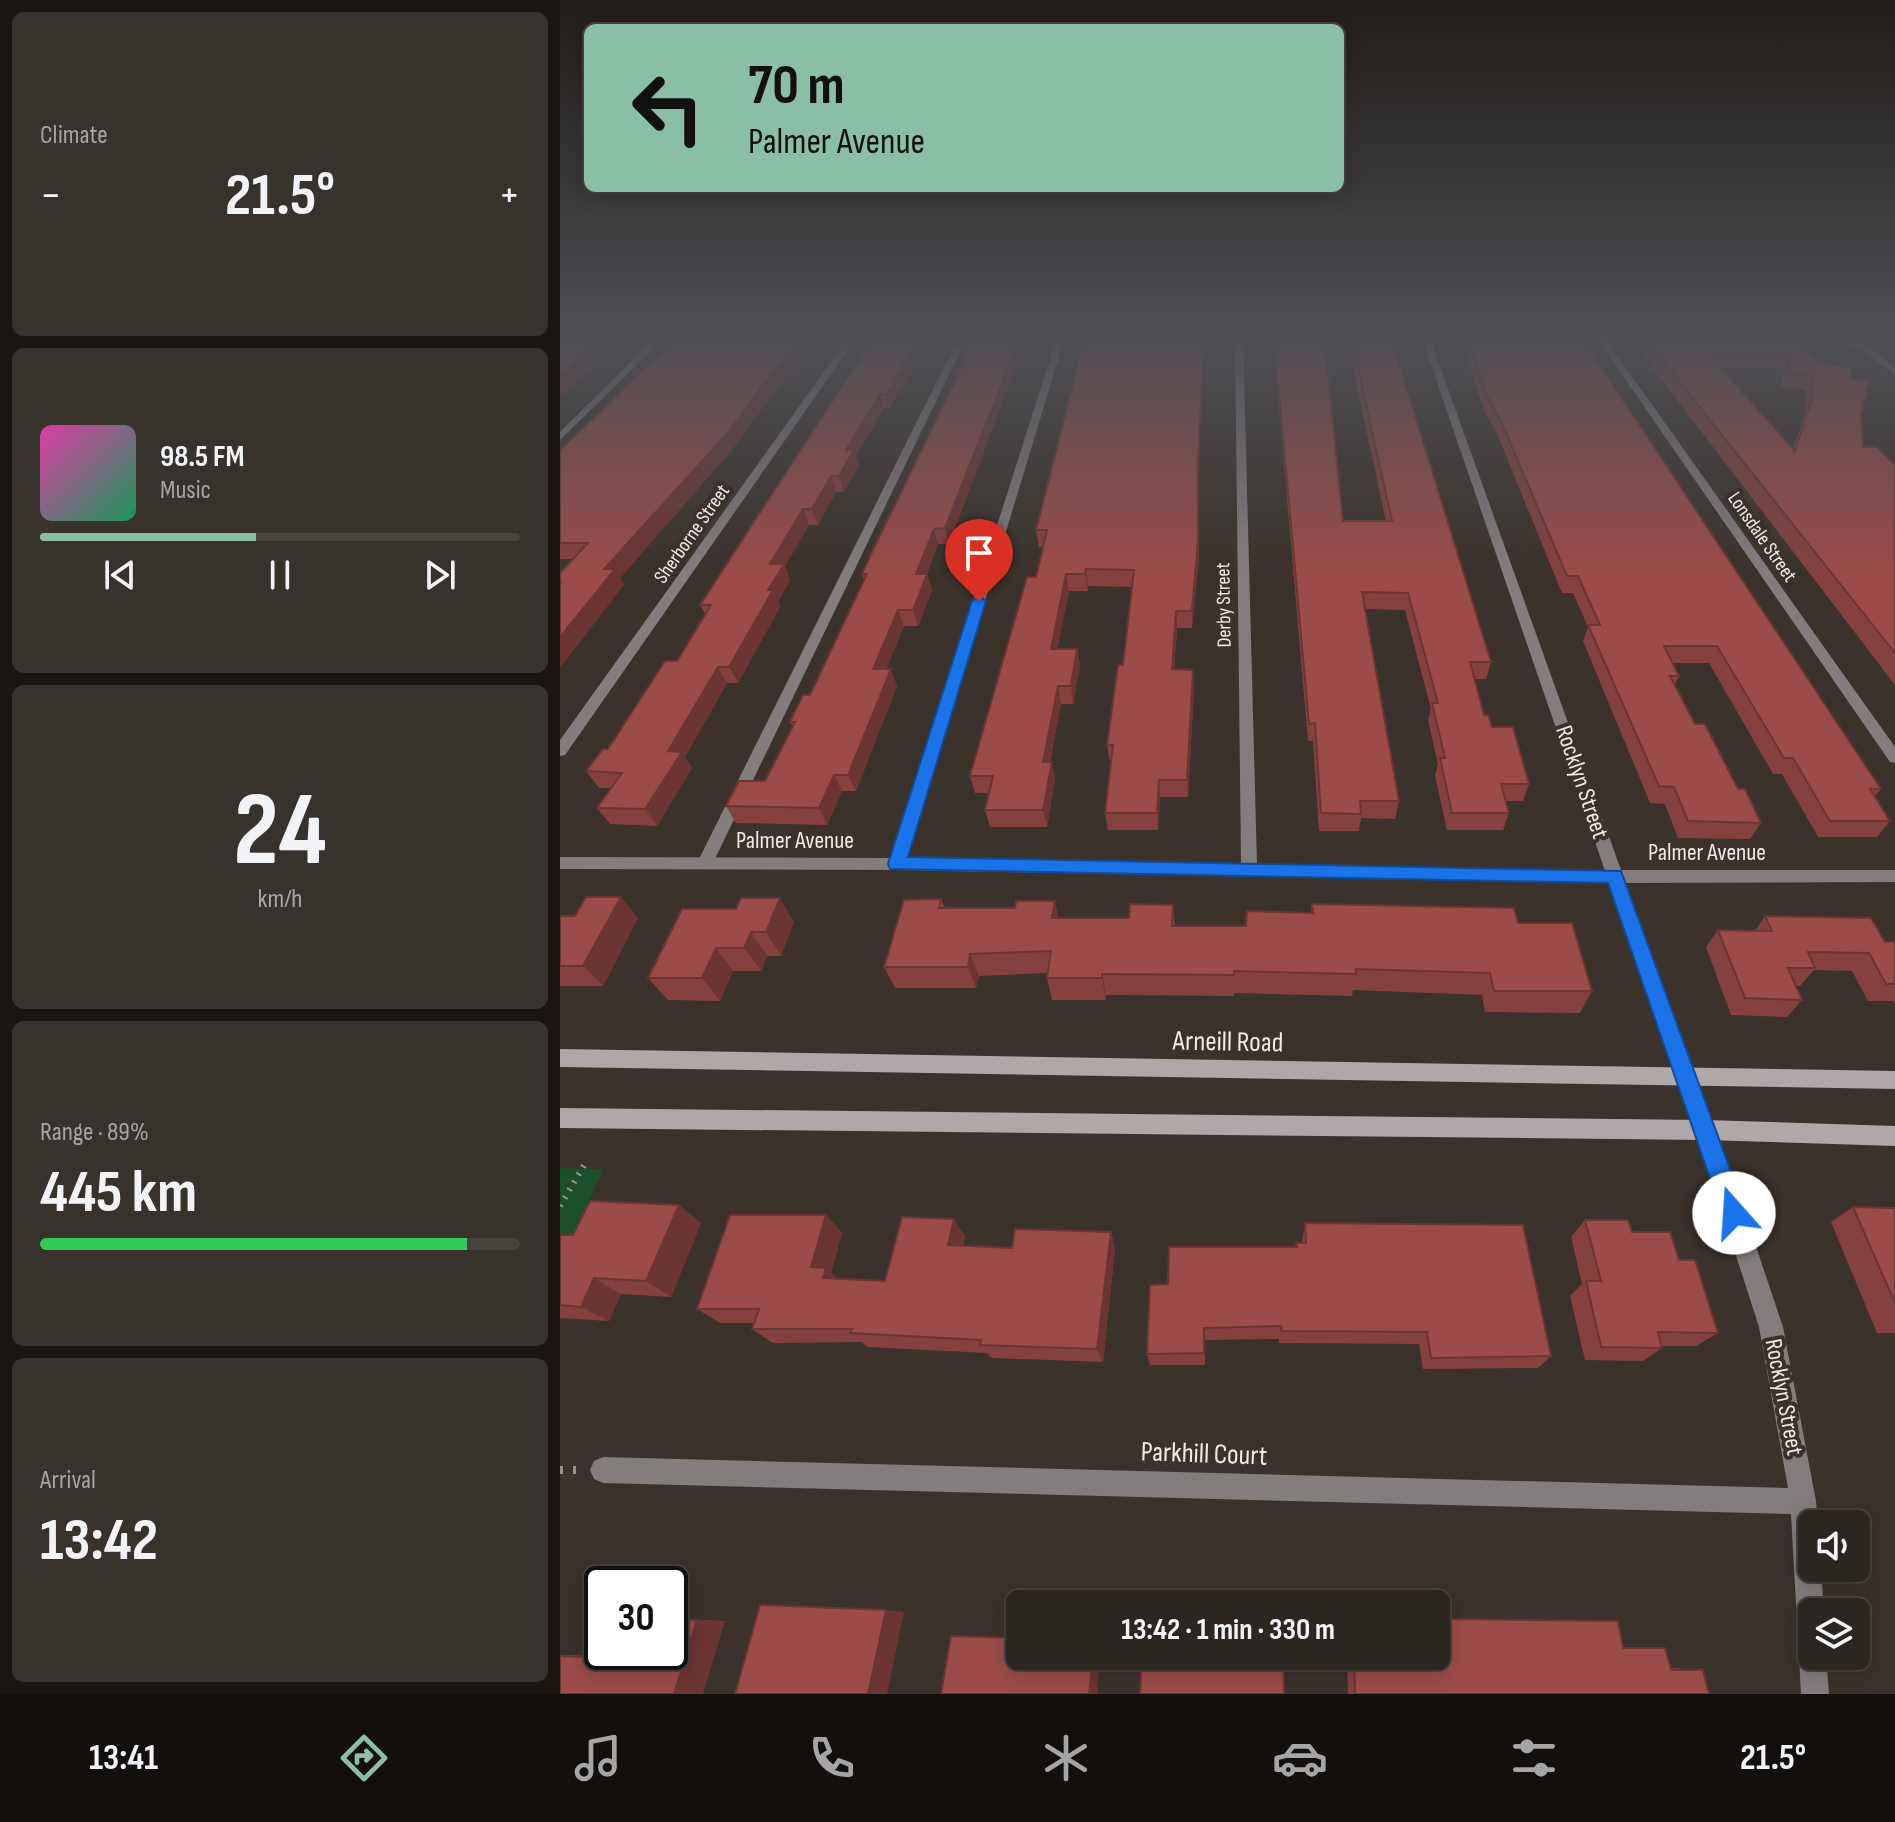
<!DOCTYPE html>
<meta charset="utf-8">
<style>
body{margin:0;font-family:"Sofia Sans Condensed",sans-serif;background:#38322d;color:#f1f3f6;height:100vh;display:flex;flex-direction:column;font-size:30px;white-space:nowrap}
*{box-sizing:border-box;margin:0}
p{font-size:26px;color:#a6a5a5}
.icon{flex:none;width:44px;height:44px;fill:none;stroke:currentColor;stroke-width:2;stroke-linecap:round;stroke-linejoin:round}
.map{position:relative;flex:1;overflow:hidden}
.sheet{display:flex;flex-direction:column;gap:12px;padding:12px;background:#181512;width:560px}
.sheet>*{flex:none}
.guide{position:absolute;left:24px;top:24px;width:760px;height:168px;border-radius:12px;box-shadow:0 4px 20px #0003,0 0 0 2px #48433e;background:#8abfa5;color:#111;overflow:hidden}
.fabs{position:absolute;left:1238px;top:1510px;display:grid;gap:16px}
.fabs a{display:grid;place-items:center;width:72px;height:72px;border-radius:12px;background:#2c2620;box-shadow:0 4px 20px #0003,0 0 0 2px #48433e;font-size:40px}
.speed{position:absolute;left:24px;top:1566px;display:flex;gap:16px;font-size:40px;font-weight:700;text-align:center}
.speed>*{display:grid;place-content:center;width:104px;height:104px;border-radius:50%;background:#2c2620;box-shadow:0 4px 20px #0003,0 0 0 2px #48433e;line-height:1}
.speed .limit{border:4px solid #111;border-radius:12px;background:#fff;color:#111}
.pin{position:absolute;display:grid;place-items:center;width:68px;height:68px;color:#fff;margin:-82px -34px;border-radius:50% 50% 50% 0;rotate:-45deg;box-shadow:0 0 8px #0007}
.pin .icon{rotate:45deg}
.me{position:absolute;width:88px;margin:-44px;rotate:341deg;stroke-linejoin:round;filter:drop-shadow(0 0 6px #0008)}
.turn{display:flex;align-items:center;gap:28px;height:168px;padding:0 32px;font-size:36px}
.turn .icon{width:104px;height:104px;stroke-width:2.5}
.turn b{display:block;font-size:56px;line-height:68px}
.big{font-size:60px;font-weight:700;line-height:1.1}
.sheet .tile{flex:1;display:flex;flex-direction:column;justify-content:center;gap:12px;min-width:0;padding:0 28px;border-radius:12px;background:#38322d}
.sheet .dial{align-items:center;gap:0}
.dial b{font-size:104px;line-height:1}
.song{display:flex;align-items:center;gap:24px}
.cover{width:96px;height:96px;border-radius:12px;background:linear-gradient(135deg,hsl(320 70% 55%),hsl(150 70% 35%))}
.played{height:8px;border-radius:4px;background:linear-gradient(90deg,#8abfa5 45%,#48433e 45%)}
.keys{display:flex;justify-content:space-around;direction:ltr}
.heat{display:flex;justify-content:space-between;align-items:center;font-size:44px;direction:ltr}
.charge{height:12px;border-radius:6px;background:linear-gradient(90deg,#34c759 89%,#48433e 0)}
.trip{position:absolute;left:446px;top:1590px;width:444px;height:80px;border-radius:12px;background:#2c2620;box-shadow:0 4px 20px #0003,0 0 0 2px #48433e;font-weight:700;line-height:80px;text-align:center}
.menu{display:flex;height:128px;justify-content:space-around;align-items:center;background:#120f0d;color:#a6a5a5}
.menu .icon{width:56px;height:56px}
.menu .selected{color:#8abfa5}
.menu b{font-size:36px;color:#f1f3f6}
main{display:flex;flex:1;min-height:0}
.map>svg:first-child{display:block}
.green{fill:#1b4f28}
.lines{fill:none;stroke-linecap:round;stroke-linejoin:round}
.path-far1{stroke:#9a938e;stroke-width:6;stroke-dasharray:2 7;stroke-linecap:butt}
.path{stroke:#9a938e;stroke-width:8;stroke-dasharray:3 10;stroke-linecap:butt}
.service{fill:#837d7e;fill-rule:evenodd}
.minor{fill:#837d7e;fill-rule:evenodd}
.secondary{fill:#b0a7a9;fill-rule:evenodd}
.wall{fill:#85413e;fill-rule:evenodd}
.shaded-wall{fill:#6c3532}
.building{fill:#9b4c48;stroke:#6c3532;stroke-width:2;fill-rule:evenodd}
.route{fill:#1a73e8;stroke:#114b97;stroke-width:2}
.labels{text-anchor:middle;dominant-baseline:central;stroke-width:8;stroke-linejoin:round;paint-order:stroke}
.far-street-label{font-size:20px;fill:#f0ebe7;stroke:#3a322b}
.street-label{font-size:24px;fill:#f0ebe7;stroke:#3a322b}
.near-street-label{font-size:28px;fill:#f0ebe7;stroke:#3a322b}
</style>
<main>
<section class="sheet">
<div class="tile"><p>Climate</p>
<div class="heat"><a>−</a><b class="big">21.5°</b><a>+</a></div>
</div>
<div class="tile">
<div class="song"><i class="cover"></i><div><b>98.5 FM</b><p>Music</p></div></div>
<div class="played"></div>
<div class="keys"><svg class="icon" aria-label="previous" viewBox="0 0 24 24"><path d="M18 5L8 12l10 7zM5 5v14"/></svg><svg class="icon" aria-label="pause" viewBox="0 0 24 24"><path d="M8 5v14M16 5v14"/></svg><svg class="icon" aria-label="next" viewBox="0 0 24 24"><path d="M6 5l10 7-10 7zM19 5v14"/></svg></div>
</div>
<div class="tile dial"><b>24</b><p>km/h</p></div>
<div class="tile"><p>Range · 89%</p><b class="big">445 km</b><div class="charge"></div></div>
<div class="tile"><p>Arrival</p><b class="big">13:42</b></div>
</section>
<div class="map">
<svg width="1335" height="1694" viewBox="0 0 1335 1694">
<rect width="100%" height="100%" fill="#3a322b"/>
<polygon class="green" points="0,1168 44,1169 0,1262"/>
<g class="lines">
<polyline class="path-far1" points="0,1206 27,1160"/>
<polyline class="path" points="0,1470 18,1470"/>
<polygon class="service" points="399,337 407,337 152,865 150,869 138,869 136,865"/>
<g class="minor">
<polygon points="96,337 105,337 0,440 0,432"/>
<polygon points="289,337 297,337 5,755 0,756 0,740"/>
<polygon points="497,337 505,337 347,858 681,864 675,337 683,337 697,865 1045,871 866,350 866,337 874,337 874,350 892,400 1061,870 1335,870 1335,882 1066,883 1174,1181 1223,1327 1256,1501 1258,1524 1252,1524 1252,1568 1261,1568 1264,1612 1252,1612 1252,1656 1266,1656 1269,1694 1241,1694 1231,1514 43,1483 34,1479 30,1470 34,1461 43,1457 1228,1488 1199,1327 1152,1181 1050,883 337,870 0,869 0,857 331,858"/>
<polygon points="1036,337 1044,337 1335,747 1335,763 1330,762"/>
<polygon points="1255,337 1270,337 1308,346 1335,368 1335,375 1302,350"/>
</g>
<g class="secondary">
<polygon points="0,1049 1335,1071 1335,1089 0,1067"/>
<polygon points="0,1108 1145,1120 1335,1126 1335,1146 1145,1140 0,1128"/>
</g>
</g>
<g class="wall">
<polygon points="314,337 330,408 324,408 296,456 299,465 284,492 276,492 258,525 249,525 225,566 230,580 218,602 220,607 178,683 167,683 125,757 132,768 97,826 50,824 37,808 51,788 39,788 26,771 48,749 117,661 146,615 140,605"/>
<polygon points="467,337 389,544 378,544 367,574 372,590 358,626 344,626 326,669 337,686 296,791 282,791 267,825 176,823 166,806 205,781 233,727 230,722 250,695 304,580 302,574 404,362 402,350"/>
<path d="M 713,337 L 831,337 L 931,662 L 926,679 L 914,679 L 924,715 L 969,784 L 963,801 L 946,801 L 949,813 L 943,830 L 887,830 L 875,776 L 878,764 L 868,720 L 871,709 L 845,610 L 805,609 L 839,801 L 835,819 L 801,818 L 799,831 L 759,831 L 753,741 L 748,741 ZM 790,354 L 826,521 L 783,521 L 767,358 Z"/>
<polygon points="916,337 1021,337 1321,789 1315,796 1330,821 1317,837 1258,837 1222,774 1213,774 1149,663 1113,663 1119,676 1115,684 1135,724 1201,823 1190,839 1118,838 1105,804 1090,803 1023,641 1028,627 1013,593 1002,593 938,436 924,411 907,358 910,344 915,344"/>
<path d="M 1069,337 L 1232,337 L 1258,362 L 1291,378 L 1301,414 L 1303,447 L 1335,465 L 1335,685 ZM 1161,368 L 1225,368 L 1221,386 L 1246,390 L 1245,414 L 1233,449 Z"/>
<polygon points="1322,337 1335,337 1335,347"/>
<polygon points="218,387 170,452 60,578 64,585 13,559 0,559 0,450"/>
<polygon points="638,478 639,558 632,628 617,628 614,669 634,687 628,797 600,797 598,830 548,830 545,813 551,762 550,762 547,745 563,665 572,587 528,586 528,591 509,591 497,649 517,649 520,666 513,704 501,704 490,762 495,779 487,827 430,827 425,810 429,793 415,793 410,776 476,577 483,547 479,547 476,530"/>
<polygon points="381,899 385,908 498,918 569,918 613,905 615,926 686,926 751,913 752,904 958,923 1032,991 1020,1013 925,1012 922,995 793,990 792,996 674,993 674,996 546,995 546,1000 492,1000 487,978 487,973 419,976 416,988 335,988 324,967"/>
<polygon points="176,909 234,922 221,956 207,956 201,971 173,971 160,1001 108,1000 88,978"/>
<polygon points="0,916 78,918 43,986 0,986"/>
<polygon points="1205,916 1325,942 1335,942 1335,1003 1333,1001 1308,1001 1292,971 1254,970 1240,986 1236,986 1242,1000 1227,1017 1171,1015 1146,947 1158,930 1195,931"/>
<polygon points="1293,1207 1335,1208 1335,1333 1317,1333 1271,1222"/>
<polygon points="266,1215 282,1233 271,1273 278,1279 325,1281 405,1236 403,1246 452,1248 551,1232 555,1249 543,1362 432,1358 427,1353 307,1347 302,1342 213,1343 192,1329 194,1323 160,1323 137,1309"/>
<polygon points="1025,1220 1072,1232 1119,1260 1158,1333 1136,1346 1102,1346 1102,1348 1083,1361 1025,1360 1010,1296 1022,1284 1011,1237"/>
<polygon points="141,1223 111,1297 61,1294 49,1321 0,1318 0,1236"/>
<polygon points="745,1223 991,1356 978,1368 863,1369 859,1344 719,1343 719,1339 645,1340 645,1365 590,1365 587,1354 608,1284 736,1247 736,1243 742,1243"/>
<polygon points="110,1619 165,1621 0,1694 0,1655 56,1656"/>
<polygon points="1063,1648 1105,1648 1110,1668 1143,1670 1149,1694 788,1694 787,1656 876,1656"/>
</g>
<g class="shaded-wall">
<polygon points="45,337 67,337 0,396 0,375"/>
<polygon points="243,337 260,337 218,387 170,452 60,578 64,585 0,668 0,637 44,569"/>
<polygon points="360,337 371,337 330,408 326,394"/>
<polygon points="460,337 467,337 389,544 385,528"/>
<polygon points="644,337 638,478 639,558 632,628 632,611"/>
<polygon points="792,340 790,354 764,358 765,344"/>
<polygon points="320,394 324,408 296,456 299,465 284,492 279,476 286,450"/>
<polygon points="271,476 276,492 258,525 252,509"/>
<polygon points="243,509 249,525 225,566 230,580 218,602 220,607 178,683 169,667 208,590 210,564"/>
<polygon points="374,529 378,544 365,578 367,574 372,590 358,626 353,610 356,574"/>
<polygon points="526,569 528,586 528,591 525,574"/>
<polygon points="506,574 509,591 494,666 491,649"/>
<polygon points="338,610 344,626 319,686 313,669"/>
<polygon points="616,611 617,628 613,687 612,669"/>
<polygon points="517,649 520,666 513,704 511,686"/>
<polygon points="158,667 167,683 125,757 132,768 97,826 85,809 108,751"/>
<polygon points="331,669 337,686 296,791 288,775"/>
<polygon points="633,670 634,687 628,797 627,780"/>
<polygon points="498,686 501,704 486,779 483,762"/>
<polygon points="492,762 495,779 487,827 483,810"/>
<polygon points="274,775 282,791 267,825 259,808"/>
<polygon points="599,780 600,797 598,830 597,813"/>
<polygon points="61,897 78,918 43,986 23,966"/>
<polygon points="220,898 234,922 221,956 206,932"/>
<polygon points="495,901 500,924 492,918"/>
<polygon points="191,932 207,956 201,971 184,948"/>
<polygon points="156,948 173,971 160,1001 142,978"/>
<polygon points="410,954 419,976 416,988 408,967"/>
<polygon points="542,974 546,995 546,1000 542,978"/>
<polygon points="119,1205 141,1223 111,1297 86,1281"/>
<polygon points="266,1215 282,1233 271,1273 283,1283 280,1293 251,1267"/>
<polygon points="394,1219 405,1236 400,1262 388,1245"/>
<polygon points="551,1232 555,1249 543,1362 537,1349"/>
<polygon points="34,1278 61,1294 49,1321 21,1307"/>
<polygon points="326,1610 344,1612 327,1694 308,1694"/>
<polygon points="137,1620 165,1621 143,1694 114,1694"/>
<polygon points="533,1656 540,1656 537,1694 529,1694"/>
</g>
<g class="building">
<polygon points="0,337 45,337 0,375"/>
<polygon points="118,337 243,337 213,372 164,437 44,569 55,569 0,637 0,584 1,582 0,582 0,573 28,543 0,543 0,450"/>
<polygon points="314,337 360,337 326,394 320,394 286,450 294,450 279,476 271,476 252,509 243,509 210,564 224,564 208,590 213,590 169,667 158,667 108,751 122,752 85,809 37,808 62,773 26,771 43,749 48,749 105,661 117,661 151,605 140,605"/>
<polygon points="408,337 460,337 385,528 374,529 356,574 367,574 353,610 338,610 313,669 331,669 288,775 274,775 259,808 166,806 179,781 205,781 235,722 230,722 243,695 250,695 307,574 302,574 312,552 410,350 402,350"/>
<polygon points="525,337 644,337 638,462 638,541 632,611 616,611 612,669 633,670 627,780 599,780 597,813 545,813 553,745 547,745 558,665 563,665 574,570 526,569 525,574 506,574 491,649 517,649 511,686 498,686 483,762 492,762 483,810 425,810 433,776 410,776 467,577 476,577 487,530 476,530"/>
<path d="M 714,337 L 831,337 L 931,662 L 910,662 L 924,715 L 928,715 L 932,727 L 953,727 L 969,784 L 941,784 L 949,813 L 892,813 L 880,758 L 885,758 L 872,703 L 878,703 L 848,593 L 802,592 L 839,801 L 800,801 L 801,814 L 761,813 L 755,723 L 749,724 ZM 792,340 L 832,521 L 783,521 L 765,344 Z"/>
<polygon points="919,337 1021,337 1321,789 1310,789 1330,821 1270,821 1233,758 1224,758 1157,646 1104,646 1119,676 1110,676 1135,724 1145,724 1178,789 1185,789 1201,823 1128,821 1114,787 1099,786 1028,625 1040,625 1018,576 1007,576 941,421 927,396 910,344 922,343"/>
<path d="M 1084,337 L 1232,337 L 1258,362 L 1291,368 L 1291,378 L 1309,382 L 1301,414 L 1303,447 L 1317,447 L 1335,465 L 1335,653 ZM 1231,353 L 1228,371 L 1253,376 L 1252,399 L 1235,451 L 1148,354 Z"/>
<polygon points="26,897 61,897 23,966 0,966 0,916 15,916"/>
<polygon points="181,898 220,898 206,932 191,932 184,948 156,948 142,978 88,978 122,909 176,909"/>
<polygon points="381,899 379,908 455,908 456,901 495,901 492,918 569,918 570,904 613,905 612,926 686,926 687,911 753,913 752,904 954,908 958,923 1012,923 1032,991 934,991 930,973 796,969 796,974 674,971 674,975 542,974 542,978 487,978 491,951 410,954 408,967 324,967 344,900"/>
<polygon points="1205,916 1311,918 1325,942 1335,942 1335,984 1326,984 1309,953 1248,952 1255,968 1228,968 1242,1000 1185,998 1158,930 1212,931"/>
<polygon points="30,1201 119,1205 86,1281 34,1278 21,1307 0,1305 0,1236 1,1235 13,1235"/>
<polygon points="1293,1207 1335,1208 1335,1303"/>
<polygon points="170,1215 266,1215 251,1267 266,1268 263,1278 325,1281 342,1217 394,1219 388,1245 452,1248 455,1229 551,1232 537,1349 420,1345 421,1340 290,1333 292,1329 192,1329 199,1309 137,1309"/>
<polygon points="1025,1220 1068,1220 1072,1232 1110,1232 1119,1260 1135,1260 1158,1333 1098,1332 1102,1348 1041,1347 1026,1281 1041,1281"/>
<polygon points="745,1223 963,1225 991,1356 871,1358 867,1332 722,1331 721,1326 644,1328 644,1353 587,1354 590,1285 608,1284 609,1247 737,1247 736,1243 746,1243"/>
<polygon points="200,1605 326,1610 308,1694 175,1694"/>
<polygon points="110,1619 137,1620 114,1694 0,1694 0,1656 55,1658 57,1652 110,1652"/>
<polygon points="876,1619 1058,1621 1063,1648 1105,1648 1111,1670 1143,1670 1149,1694 795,1694 794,1656 876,1656"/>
<polygon points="391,1636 460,1638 460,1656 533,1656 529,1694 381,1694"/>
<polygon points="582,1656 723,1656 724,1694 580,1694"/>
</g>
<linearGradient id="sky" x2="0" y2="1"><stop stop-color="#201c18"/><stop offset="0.59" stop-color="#4f4f55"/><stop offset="1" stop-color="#4f4f55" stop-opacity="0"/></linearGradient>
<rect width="1335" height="574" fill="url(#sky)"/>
<polygon class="route" points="419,596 426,601 348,857 1061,871 1186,1213 1183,1222 1174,1225 1165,1222 1162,1213 1048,883 330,869 328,864 412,601"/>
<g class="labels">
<g class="far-street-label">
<text transform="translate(132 534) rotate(-55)">Sherborne Street</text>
<text transform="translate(1202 537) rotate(55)">Lonsdale Street</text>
<text transform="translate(664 605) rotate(-91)">Derby Street</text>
</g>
<g class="street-label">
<text transform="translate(1022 782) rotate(71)">Rocklyn Street</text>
<text x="235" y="840">Palmer Avenue</text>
<text x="1147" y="852">Palmer Avenue</text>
<text transform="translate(1224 1397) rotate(79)">Rocklyn Street</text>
</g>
<g class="near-street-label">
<text transform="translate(668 1042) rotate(1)">Arneill Road</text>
<text transform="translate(644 1454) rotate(2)">Parkhill Court</text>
</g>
</g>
</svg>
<div class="fabs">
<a><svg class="icon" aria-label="sound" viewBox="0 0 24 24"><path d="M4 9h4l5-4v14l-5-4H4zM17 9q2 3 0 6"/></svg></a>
<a><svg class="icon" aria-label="layers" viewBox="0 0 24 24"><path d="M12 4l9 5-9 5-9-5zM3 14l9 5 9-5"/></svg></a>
</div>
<div class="speed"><div class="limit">30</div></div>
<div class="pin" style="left:419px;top:601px;background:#d93025"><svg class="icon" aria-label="arrive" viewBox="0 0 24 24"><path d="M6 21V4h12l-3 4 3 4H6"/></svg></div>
<svg class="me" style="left:1174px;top:1213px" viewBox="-20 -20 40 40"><circle r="19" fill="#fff"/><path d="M0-13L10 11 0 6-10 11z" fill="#1a73e8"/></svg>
<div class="trip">13:42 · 1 min · 330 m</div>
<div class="guide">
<div class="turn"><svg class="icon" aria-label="left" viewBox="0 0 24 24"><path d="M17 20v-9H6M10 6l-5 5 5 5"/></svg><div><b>70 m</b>Palmer Avenue</div></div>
</div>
</div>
</main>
<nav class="menu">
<b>13:41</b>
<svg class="icon selected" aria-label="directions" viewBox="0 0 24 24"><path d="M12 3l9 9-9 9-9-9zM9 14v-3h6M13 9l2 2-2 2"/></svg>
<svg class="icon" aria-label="music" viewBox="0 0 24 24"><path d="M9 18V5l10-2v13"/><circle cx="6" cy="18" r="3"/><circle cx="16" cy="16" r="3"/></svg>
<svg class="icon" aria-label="phone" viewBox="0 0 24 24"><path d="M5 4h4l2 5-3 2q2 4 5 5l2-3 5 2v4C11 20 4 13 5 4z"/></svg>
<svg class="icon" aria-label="climate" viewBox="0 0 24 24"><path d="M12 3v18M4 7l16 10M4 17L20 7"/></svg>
<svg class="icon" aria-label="car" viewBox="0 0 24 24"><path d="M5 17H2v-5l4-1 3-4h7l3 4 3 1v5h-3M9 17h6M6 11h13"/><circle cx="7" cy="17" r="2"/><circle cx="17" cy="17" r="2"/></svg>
<svg class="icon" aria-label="filters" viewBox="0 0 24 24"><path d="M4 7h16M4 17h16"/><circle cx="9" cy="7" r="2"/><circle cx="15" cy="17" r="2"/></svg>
<b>21.5°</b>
</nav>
